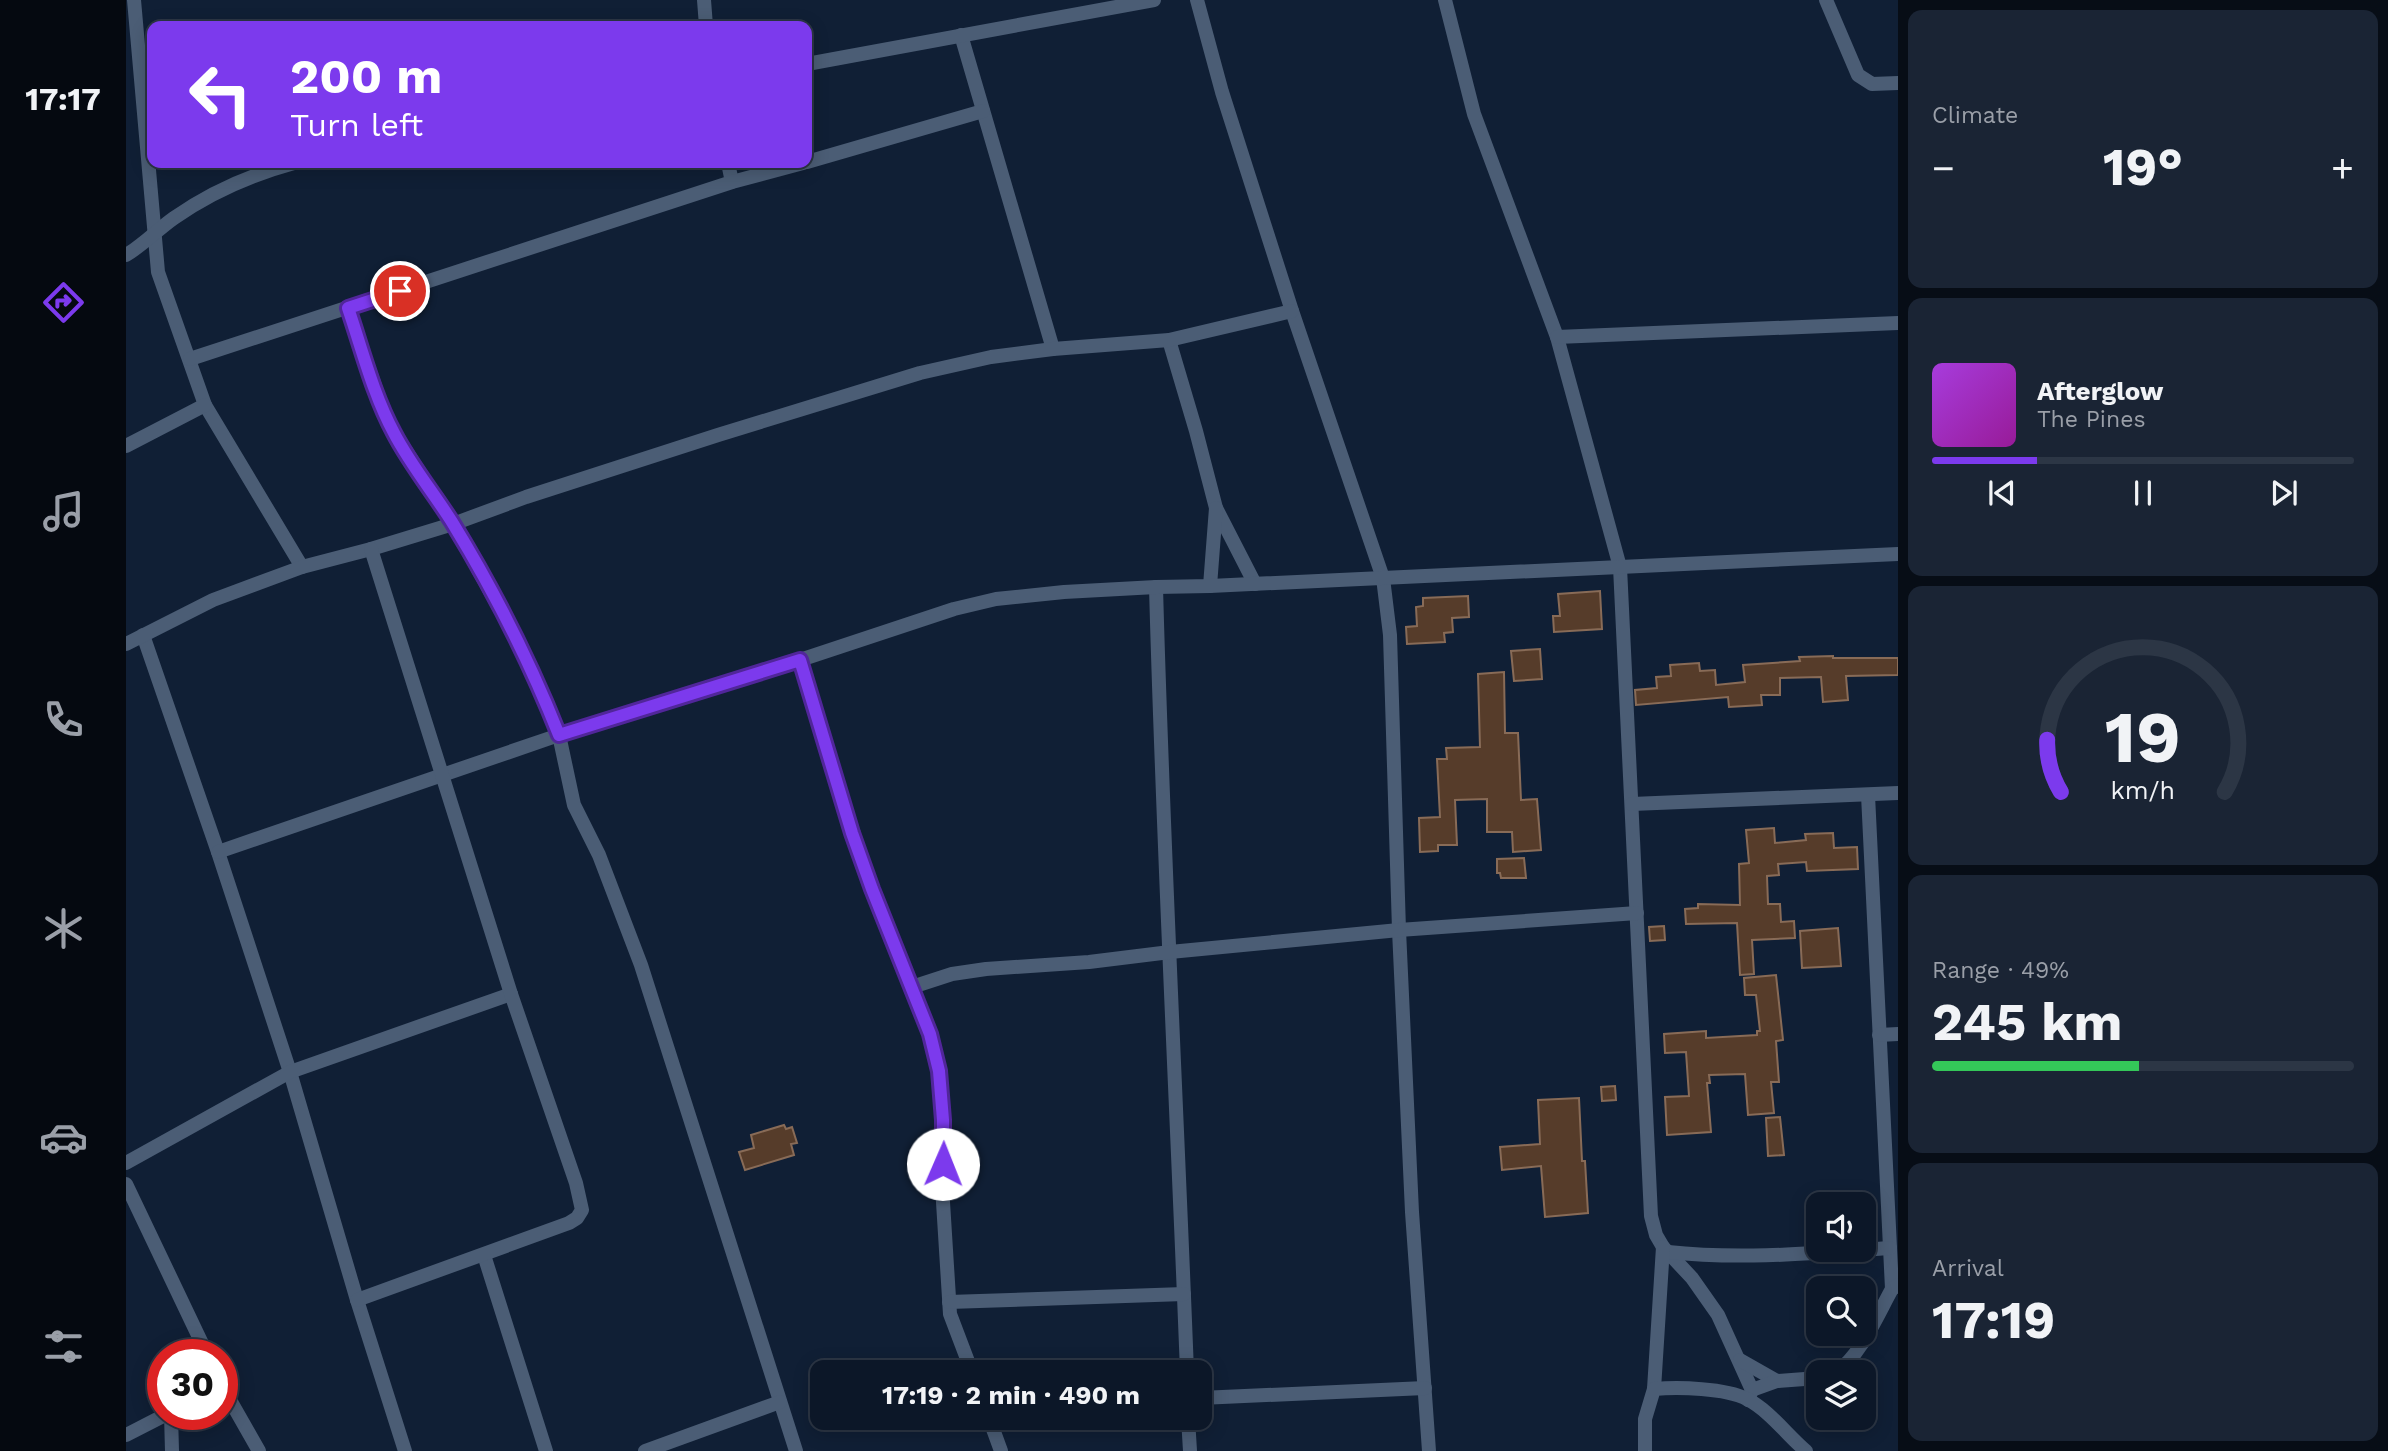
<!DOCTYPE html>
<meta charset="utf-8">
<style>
body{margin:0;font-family:"Work Sans",sans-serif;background:#1a2434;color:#f1f3f6;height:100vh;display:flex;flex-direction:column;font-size:26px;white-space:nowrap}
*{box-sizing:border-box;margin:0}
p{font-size:23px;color:#9a9fa8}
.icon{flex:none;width:38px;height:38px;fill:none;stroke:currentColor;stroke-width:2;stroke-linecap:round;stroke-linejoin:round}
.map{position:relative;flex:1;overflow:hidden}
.drawer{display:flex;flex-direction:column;gap:10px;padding:10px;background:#070d16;width:490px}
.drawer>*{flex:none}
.guide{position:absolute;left:21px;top:21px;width:665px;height:147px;border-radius:14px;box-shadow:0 4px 18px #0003,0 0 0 2px #2c3645;background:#7c3aed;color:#fff;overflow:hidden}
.buttons{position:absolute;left:1680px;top:1192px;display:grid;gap:14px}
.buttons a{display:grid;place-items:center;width:70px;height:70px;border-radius:14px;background:#0c1728;box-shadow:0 4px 18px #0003,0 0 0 2px #2c3645;font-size:35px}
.speed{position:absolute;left:21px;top:1339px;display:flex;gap:14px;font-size:35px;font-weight:700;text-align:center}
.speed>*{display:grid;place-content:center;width:91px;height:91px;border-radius:50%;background:#0c1728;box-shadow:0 4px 18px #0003,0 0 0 2px #2c3645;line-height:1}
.speed .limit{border:10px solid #d22;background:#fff;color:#111}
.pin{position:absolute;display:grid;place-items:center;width:60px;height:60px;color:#fff;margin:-30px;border:4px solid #fff;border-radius:50%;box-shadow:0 2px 7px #0007}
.me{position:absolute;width:77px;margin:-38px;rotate:1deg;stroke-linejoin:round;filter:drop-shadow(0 0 5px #0008)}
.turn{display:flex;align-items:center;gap:24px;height:147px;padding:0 28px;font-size:32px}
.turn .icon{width:91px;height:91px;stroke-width:2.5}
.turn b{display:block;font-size:49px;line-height:60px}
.big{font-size:52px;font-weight:700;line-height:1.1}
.drawer .card{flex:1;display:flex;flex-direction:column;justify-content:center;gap:10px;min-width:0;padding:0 24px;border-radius:14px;background:#1a2434}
.drawer .dial{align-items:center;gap:0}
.dial svg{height:182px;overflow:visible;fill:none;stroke:#2c3645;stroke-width:7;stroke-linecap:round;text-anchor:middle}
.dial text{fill:#f1f3f6;stroke:none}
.song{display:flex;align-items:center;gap:21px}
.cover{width:84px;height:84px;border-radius:10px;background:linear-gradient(135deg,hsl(280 70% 55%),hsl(300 70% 35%))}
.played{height:7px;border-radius:4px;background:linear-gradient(90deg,#7c3aed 25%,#2c3645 25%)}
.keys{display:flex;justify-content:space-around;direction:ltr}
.heat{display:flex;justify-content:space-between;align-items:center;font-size:38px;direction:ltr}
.charge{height:10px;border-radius:5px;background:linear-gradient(90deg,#34c759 49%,#2c3645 0)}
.trip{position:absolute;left:684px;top:1360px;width:402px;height:70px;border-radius:14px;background:#0c1728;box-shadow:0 4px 18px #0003,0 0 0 2px #2c3645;font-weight:700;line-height:70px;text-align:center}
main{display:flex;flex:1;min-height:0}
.menu{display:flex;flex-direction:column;width:126px;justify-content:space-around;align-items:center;background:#050910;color:#9a9fa8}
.menu .icon{width:49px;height:49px}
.menu .on{color:#7c3aed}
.menu b{font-size:32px;color:#f1f3f6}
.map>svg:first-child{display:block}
.building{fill:#563c2a;stroke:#886b57;stroke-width:2}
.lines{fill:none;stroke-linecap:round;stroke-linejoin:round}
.minor{stroke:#4b5d75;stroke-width:14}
.route-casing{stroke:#51269a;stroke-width:18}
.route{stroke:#7c3aed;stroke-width:12}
</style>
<main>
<nav class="menu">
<b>17:17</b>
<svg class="icon on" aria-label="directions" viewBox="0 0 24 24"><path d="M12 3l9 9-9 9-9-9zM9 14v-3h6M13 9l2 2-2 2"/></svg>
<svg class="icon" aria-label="music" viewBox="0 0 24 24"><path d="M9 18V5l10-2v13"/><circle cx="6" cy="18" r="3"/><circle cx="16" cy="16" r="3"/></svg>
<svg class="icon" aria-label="phone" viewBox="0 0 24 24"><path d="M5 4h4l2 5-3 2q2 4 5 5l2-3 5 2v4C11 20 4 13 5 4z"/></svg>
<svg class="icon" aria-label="climate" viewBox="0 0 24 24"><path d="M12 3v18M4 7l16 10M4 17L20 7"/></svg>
<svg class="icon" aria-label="car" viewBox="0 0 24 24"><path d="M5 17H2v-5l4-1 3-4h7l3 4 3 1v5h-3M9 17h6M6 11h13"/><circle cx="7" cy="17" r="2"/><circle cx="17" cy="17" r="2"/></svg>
<svg class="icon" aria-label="filters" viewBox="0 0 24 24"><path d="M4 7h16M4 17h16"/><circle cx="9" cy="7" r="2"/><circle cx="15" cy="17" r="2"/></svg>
</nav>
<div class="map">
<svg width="1772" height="1451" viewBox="0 0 1772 1451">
<rect width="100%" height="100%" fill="#101f35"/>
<g class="building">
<polygon points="1474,591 1476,629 1428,632 1427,616 1434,616 1432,594"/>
<polygon points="1342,596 1343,617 1326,618 1327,632 1318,633 1319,642 1281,644 1280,627 1291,626 1290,607 1297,606 1297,598"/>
<polygon points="1414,649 1416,679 1388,681 1385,651"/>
<polygon points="1707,656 1707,658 1772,658 1772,675 1720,676 1722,700 1697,702 1695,677 1654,678 1654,695 1635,695 1636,705 1603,707 1602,697 1510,705 1509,690 1531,688 1530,677 1545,676 1544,665 1573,663 1574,671 1589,670 1590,685 1619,682 1617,665 1674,661 1673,657"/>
<polygon points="1378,672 1379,733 1392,733 1395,800 1411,799 1415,850 1387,852 1386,832 1361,832 1361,799 1329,800 1331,845 1312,845 1312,851 1294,852 1293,818 1314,817 1311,759 1321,759 1320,748 1354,747 1352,674"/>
<polygon points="1648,828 1649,843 1680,840 1679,834 1707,833 1708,848 1731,847 1732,869 1681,871 1680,862 1652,864 1653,875 1641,876 1642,904 1654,904 1655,922 1668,921 1669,938 1626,940 1628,974 1614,975 1611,923 1560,924 1559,909 1572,908 1572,904 1614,905 1613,864 1623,863 1620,830"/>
<polygon points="1398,858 1400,878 1375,878 1374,873 1371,873 1371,859"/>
<polygon points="1538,926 1539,940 1524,941 1523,927"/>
<polygon points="1712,928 1715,966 1676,968 1674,931"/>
<polygon points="1650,975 1657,1040 1650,1041 1653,1082 1645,1082 1648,1113 1622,1115 1619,1074 1583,1075 1584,1083 1581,1083 1585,1132 1541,1135 1539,1097 1563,1096 1560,1052 1539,1053 1538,1034 1580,1031 1580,1038 1631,1035 1631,1031 1634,1031 1630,995 1619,995 1618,978"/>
<polygon points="1489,1086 1490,1100 1476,1101 1475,1087"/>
<polygon points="1453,1098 1456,1161 1459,1161 1462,1213 1419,1217 1415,1166 1376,1170 1374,1147 1414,1144 1412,1100"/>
<polygon points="1654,1117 1658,1155 1642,1156 1640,1118"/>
<polygon points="658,1125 660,1129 666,1127 671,1143 665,1144 668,1155 619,1170 613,1152 628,1148 625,1135"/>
</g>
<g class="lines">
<g class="minor">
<polyline points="8,0 32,272 79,405 176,567"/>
<polyline points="578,0 580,26"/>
<polyline points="1071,0 1096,92 1166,311 1257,578 1264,635 1273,930 1286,1212 1303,1451"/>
<polyline points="1319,0 1348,114 1431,337 1494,567 1525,1216 1530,1235 1537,1247 1566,1278 1592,1315 1626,1390 1622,1400"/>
<polyline points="1700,0 1732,75 1746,84 1772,83"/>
<polyline points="835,35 927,349"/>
<polyline points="681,64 1028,0"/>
<polyline points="681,162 857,111"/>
<polyline points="602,163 606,182"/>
<path d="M 0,255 C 17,245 31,230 48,218 C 85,192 124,175 168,163"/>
<polyline points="222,308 256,406 268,432 327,524 388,635 420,703 433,735 448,805 473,855 515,965 670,1451"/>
<polyline points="1431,337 1772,323"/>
<polyline points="1043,340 1070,431 1090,508 1129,584"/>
<polyline points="64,359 606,182 677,163"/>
<polyline points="0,446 79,405"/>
<polyline points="1084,586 1090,508"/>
<path d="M 1030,587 C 1037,848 1051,1110 1061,1372"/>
<polyline points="17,635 92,852 164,1072 231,1300 279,1451"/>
<polyline points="0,644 87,600 176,567 245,549 327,524 400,497 592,435 794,373 865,357 927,349 1043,340 1166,311"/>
<polyline points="674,660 726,833 746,889 804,1034 813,1071 817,1120 816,1186 824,1314 846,1372"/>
<polyline points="1742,795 1766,1289"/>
<polyline points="1506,804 1772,793"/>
<polyline points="92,852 433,735 674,660 828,609 870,599 938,592 1030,587 1084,586 1772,554"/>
<polyline points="786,987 826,974 860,969 963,962 1044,952 1273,930 1511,913"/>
<polyline points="1753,1035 1772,1034"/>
<polyline points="0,1163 164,1072 385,994"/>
<polyline points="0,1184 81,1354"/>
<path d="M 1542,1252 C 1616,1260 1690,1253 1764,1248"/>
<polyline points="358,1255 420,1451"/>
<polyline points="231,1300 443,1223 451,1218 456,1210 450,1183 385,994 245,549"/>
<polyline points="823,1302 1058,1294"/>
<polyline points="1614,1360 1651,1381"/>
<path d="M 1710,1372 C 1734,1357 1752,1314 1766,1289 L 1772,1285"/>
<polyline points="96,1386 133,1451"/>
<polyline points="1528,1389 1537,1247"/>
<polyline points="1626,1390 1651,1381 1692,1378"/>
<polyline points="1074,1398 1299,1388"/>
<polyline points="45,1414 46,1451"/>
<polyline points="863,1418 875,1451"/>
<polyline points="1062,1418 1064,1451"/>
<polyline points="0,1435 41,1414"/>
<polyline points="519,1451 654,1402"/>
<path d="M 1519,1451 L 1519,1419 L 1528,1389 C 1553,1387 1599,1388 1621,1399 C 1644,1411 1661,1435 1680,1451"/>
</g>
</g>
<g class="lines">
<g class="route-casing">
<path id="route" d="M 274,291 L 222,308 C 236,349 247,394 268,433 C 284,464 307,492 326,522 C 367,589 404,662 433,735 L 674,660 L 726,833 L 746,889 L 804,1034 L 813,1071 L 817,1120 L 817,1164"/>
</g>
<use href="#route" class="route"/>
</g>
</svg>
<div class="buttons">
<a><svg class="icon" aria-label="sound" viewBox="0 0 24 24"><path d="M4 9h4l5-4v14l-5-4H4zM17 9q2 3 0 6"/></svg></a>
<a><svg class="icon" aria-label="search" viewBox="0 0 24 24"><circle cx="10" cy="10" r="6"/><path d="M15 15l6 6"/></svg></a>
<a><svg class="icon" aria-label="layers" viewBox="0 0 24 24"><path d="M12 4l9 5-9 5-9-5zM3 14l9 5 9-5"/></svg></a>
</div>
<div class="speed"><div class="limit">30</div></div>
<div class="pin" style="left:274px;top:291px;background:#d93025"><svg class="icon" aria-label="arrive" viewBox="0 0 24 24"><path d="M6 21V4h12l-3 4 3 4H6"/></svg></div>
<svg class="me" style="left:817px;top:1164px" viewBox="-20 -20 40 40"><circle r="19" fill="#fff"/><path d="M0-13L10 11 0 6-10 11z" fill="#7c3aed"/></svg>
<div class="trip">17:19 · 2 min · 490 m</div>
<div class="guide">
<div class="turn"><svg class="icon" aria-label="left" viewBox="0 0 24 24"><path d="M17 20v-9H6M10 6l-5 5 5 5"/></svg><div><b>200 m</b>Turn left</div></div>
</div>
</div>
<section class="drawer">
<div class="card"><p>Climate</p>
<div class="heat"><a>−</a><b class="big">19°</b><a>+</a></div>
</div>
<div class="card">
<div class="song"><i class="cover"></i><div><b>Afterglow</b><p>The Pines</p></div></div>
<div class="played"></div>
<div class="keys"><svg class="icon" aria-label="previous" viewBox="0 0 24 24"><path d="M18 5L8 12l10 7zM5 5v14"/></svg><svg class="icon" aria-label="pause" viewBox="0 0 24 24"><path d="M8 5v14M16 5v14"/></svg><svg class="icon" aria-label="next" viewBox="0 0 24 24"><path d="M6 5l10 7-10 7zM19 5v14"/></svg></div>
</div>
<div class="card dial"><svg viewBox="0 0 100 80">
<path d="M14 69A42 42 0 1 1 86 69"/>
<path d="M14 69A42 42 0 0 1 8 46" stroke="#7c3aed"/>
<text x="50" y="56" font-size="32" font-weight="700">19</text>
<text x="50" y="72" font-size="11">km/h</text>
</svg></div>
<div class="card"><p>Range · 49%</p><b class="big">245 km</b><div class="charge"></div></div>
<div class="card"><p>Arrival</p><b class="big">17:19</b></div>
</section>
</main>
